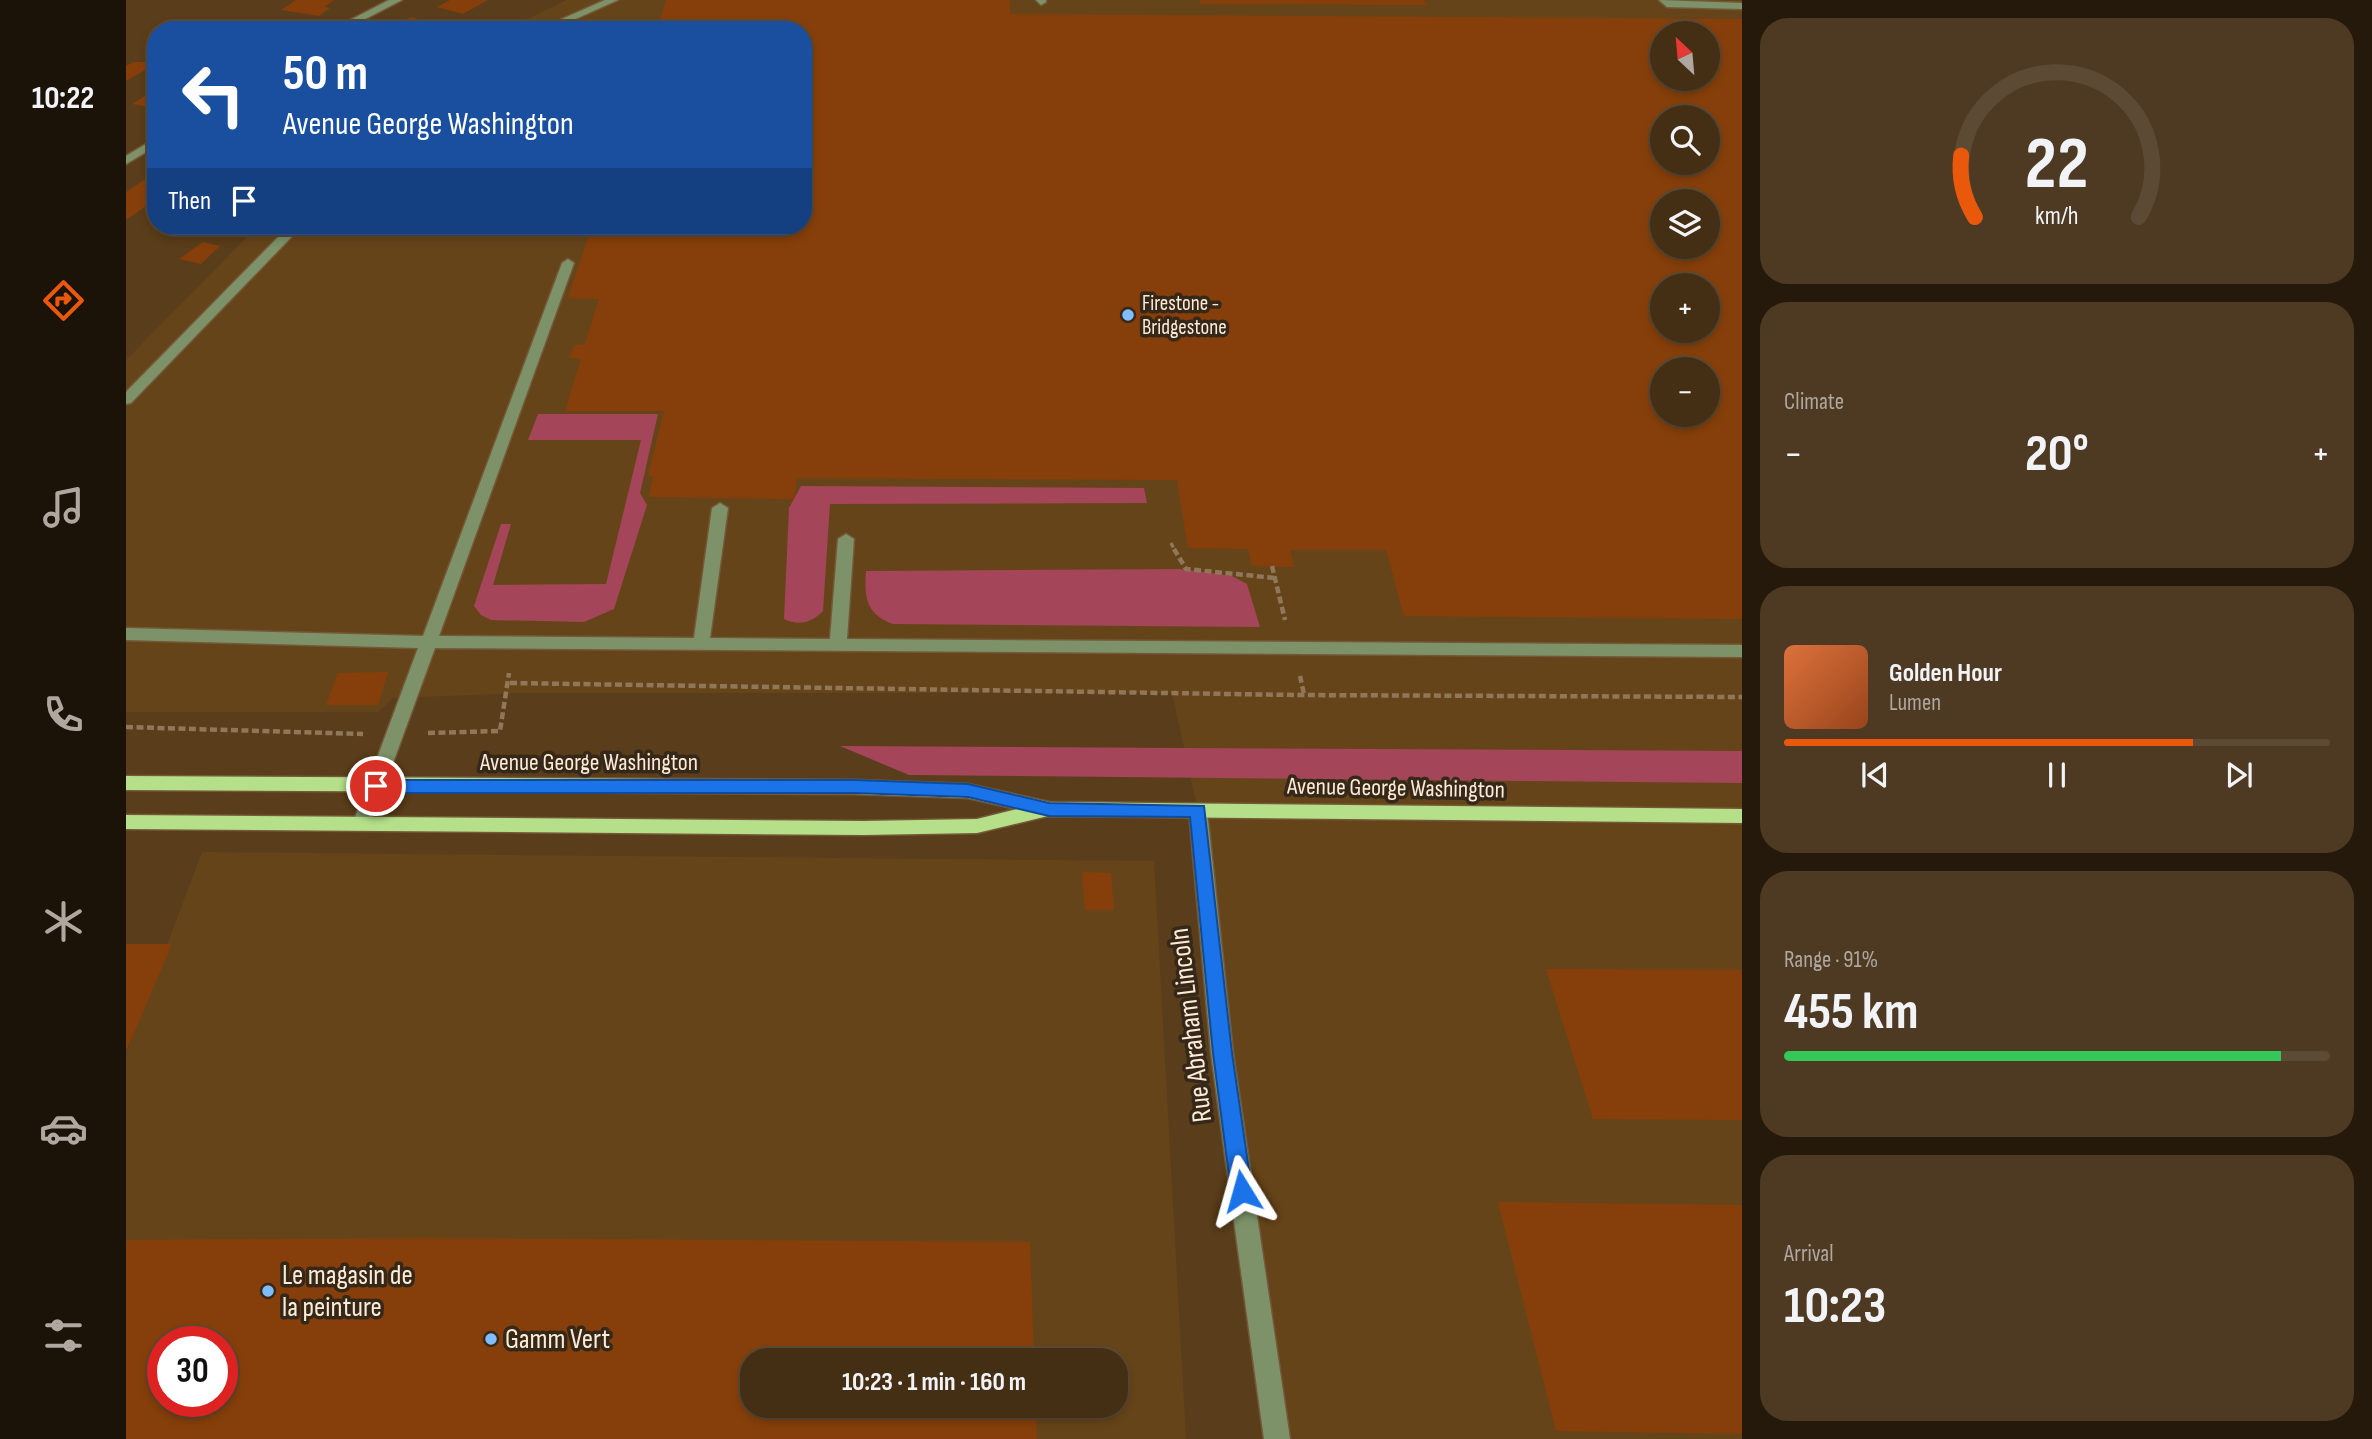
<!DOCTYPE html>
<meta charset="utf-8">
<style>
body{margin:0;font-family:"Sofia Sans Condensed",sans-serif;background:#4e3a22;color:#f1f3f6;height:100vh;display:flex;flex-direction:column;font-size:26px;white-space:nowrap}
*{box-sizing:border-box;margin:0}
p{font-size:23px;color:#afa8a0}
.icon{flex:none;width:38px;height:38px;fill:none;stroke:currentColor;stroke-width:2;stroke-linecap:round;stroke-linejoin:round}
.map{position:relative;flex:1;overflow:hidden}
.side{display:flex;flex-direction:column;gap:18px;padding:18px;background:#25190b;width:630px}
.side>*{flex:none}
.hud{position:absolute;left:21px;top:21px;width:665px;height:214px;border-radius:28px;box-shadow:0 4px 10px #0003,0 0 0 2px #5c4a34;background:#1a4fa0;color:#fff;overflow:hidden}
.needle{width:46px;rotate:334deg}
.fabs{position:absolute;left:1524px;top:21px;display:grid;gap:14px}
.fabs a{display:grid;place-items:center;width:70px;height:70px;border-radius:50%;background:#442e14;box-shadow:0 4px 10px #0003,0 0 0 2px #5c4a34;font-size:35px}
.speed{position:absolute;left:21px;top:1326px;display:flex;gap:14px;font-size:35px;font-weight:700;text-align:center}
.speed>*{display:grid;place-content:center;width:91px;height:91px;border-radius:50%;background:#442e14;box-shadow:0 4px 10px #0003,0 0 0 2px #5c4a34;line-height:1}
.speed .limit{border:10px solid #d22;background:#fff;color:#111}
.pin{position:absolute;display:grid;place-items:center;width:60px;height:60px;color:#fff;margin:-30px;border:4px solid #fff;border-radius:50%;box-shadow:0 2px 7px #0007}
.me{position:absolute;width:77px;margin:-38px;rotate:352deg;stroke-linejoin:round;filter:drop-shadow(0 0 5px #0008)}
.turn{display:flex;align-items:center;gap:24px;height:147px;padding:0 21px;font-size:32px}
.turn .icon{width:91px;height:91px;stroke-width:2.5}
.turn b{display:block;font-size:49px;line-height:60px}
.then{display:flex;align-items:center;height:66px;padding:0 21px;background:#0003;gap:14px;font-size:26px}
.big{font-size:52px;font-weight:700;line-height:1.1}
.side .tile{flex:1;display:flex;flex-direction:column;justify-content:center;gap:10px;min-width:0;padding:0 24px;border-radius:28px;background:#4e3a22}
.side .dial{align-items:center;gap:0}
.dial svg{height:182px;overflow:visible;fill:none;stroke:#5c4a34;stroke-width:7;stroke-linecap:round;text-anchor:middle}
.dial text{fill:#f1f3f6;stroke:none}
.song{display:flex;align-items:center;gap:21px}
.cover{width:84px;height:84px;border-radius:10px;background:linear-gradient(135deg,hsl(20 70% 55%),hsl(20 70% 35%))}
.played{height:7px;border-radius:4px;background:linear-gradient(90deg,#ea580c 75%,#5c4a34 75%)}
.keys{display:flex;justify-content:space-around;direction:ltr}
.heat{display:flex;justify-content:space-between;align-items:center;font-size:38px;direction:ltr}
.charge{height:10px;border-radius:5px;background:linear-gradient(90deg,#34c759 91%,#5c4a34 0)}
.trip{position:absolute;left:614px;top:1348px;width:388px;height:70px;border-radius:28px;background:#442e14;box-shadow:0 4px 10px #0003,0 0 0 2px #5c4a34;font-weight:700;line-height:70px;text-align:center}
main{display:flex;flex:1;min-height:0}
.tab-bar{display:flex;flex-direction:column;width:126px;justify-content:space-around;align-items:center;background:#1b1208;color:#afa8a0}
.tab-bar .icon{width:49px;height:49px}
.tab-bar .on{color:#ea580c}
.tab-bar b{font-size:32px;color:#f1f3f6}
.map>svg:first-child{display:block}
.built{fill:#664419;fill-rule:evenodd}
.green{fill:#a54559}
.building{fill:#863f0a;fill-rule:evenodd}
.lines{fill:none;stroke-linecap:round;stroke-linejoin:round}
.minor-casing{stroke:#745938;stroke-width:3}
.major-casing{stroke:#745938;stroke-width:3}
.path-far1{stroke:#907759;stroke-width:3.5;stroke-dasharray:5 2.5;stroke-linecap:butt}
.path{stroke:#907759;stroke-width:4.5;stroke-dasharray:7 3.5;stroke-linecap:butt}
.minor{fill:#7d9269;fill-rule:evenodd}
.major{fill:#b5df89;fill-rule:evenodd}
.route{fill:#1a73e8;stroke:#114b97;stroke-width:2}
.poi-dot{fill:#81bdfa;stroke:#352818;stroke-width:2.5}
.labels{text-anchor:middle;dominant-baseline:central;stroke-width:7;stroke-linejoin:round;paint-order:stroke}
.far-poi-label{font-size:21px;fill:#fdebd8;stroke:#352818;text-anchor:start}
.street-label{font-size:24px;fill:#fdebd8;stroke:#352818}
.near-street-label{font-size:28px;fill:#fdebd8;stroke:#352818}
.near-poi-label{font-size:28px;fill:#fdebd8;stroke:#352818;text-anchor:start}
</style>
<main>
<nav class="tab-bar">
<b>10:22</b>
<svg class="icon on" aria-label="directions" viewBox="0 0 24 24"><path d="M12 3l9 9-9 9-9-9zM9 14v-3h6M13 9l2 2-2 2"/></svg>
<svg class="icon" aria-label="music" viewBox="0 0 24 24"><path d="M9 18V5l10-2v13"/><circle cx="6" cy="18" r="3"/><circle cx="16" cy="16" r="3"/></svg>
<svg class="icon" aria-label="phone" viewBox="0 0 24 24"><path d="M5 4h4l2 5-3 2q2 4 5 5l2-3 5 2v4C11 20 4 13 5 4z"/></svg>
<svg class="icon" aria-label="climate" viewBox="0 0 24 24"><path d="M12 3v18M4 7l16 10M4 17L20 7"/></svg>
<svg class="icon" aria-label="car" viewBox="0 0 24 24"><path d="M5 17H2v-5l4-1 3-4h7l3 4 3 1v5h-3M9 17h6M6 11h13"/><circle cx="7" cy="17" r="2"/><circle cx="17" cy="17" r="2"/></svg>
<svg class="icon" aria-label="filters" viewBox="0 0 24 24"><path d="M4 7h16M4 17h16"/><circle cx="9" cy="7" r="2"/><circle cx="15" cy="17" r="2"/></svg>
</nav>
<div class="map">
<svg width="1616" height="1439" viewBox="0 0 1616 1439">
<rect width="100%" height="100%" fill="#5a3d1a"/>
<g class="built">
<path d="M 441,0 L 1616,0 L 1616,1439 L 1138,1439 L 1072,811 L 1046,693 L 394,693 L 267,698 L 252,712 L 0,712 L 0,360 L 132,226 L 677,226 L 677,30 L 378,30 ZM 1536,33 L 1582,33 L 1582,79 L 1536,79 ZM 1536,117 L 1582,117 L 1582,163 L 1536,163 ZM 1536,201 L 1582,201 L 1582,247 L 1536,247 ZM 1536,285 L 1582,285 L 1582,331 L 1536,331 ZM 1536,369 L 1582,369 L 1582,415 L 1536,415 Z"/>
<path d="M 76,852 L 1028,861 L 1060,1439 L 0,1439 L 0,1054 ZM 37,1342 L 96,1342 L 96,1402 L 37,1402 ZM 626,1360 L 990,1360 L 990,1405 L 626,1405 Z"/>
</g>
<g class="green">
<polygon points="412,414 532,414 514,493 521,505 488,609 458,622 365,620 355,615 348,606 375,524 385,524 367,585 480,584 515,440 402,440"/>
<path d="M 675,486 L 1018,488 L 1021,503 L 704,504 L 697,611 C 686,623 672,626 658,619 L 663,508 Z"/>
<path d="M 1054,569 L 1106,576 L 1121,584 L 1134,627 L 767,624 C 740,614 738,597 740,571 Z"/>
<polygon points="714,746 1616,751 1616,783 783,775"/>
</g>
<g class="building">
<polygon points="170,0 208,0 198,7 204,8 193,16 155,10"/>
<polygon points="324,0 362,0 337,14 311,7"/>
<path d="M 540,0 L 884,0 L 884,14 L 1616,19 L 1616,619 L 1278,616 L 1260,550 L 1164,550 L 1168,567 L 1126,566 L 1122,549 L 1062,548 L 1051,480 L 671,478 L 668,499 L 523,497 L 527,476 L 522,476 L 538,411 L 439,411 L 455,359 L 443,358 L 448,345 L 459,344 L 473,299 L 442,298 L 466,226 L 677,226 L 677,30 L 531,30 ZM 1536,33 L 1582,33 L 1582,79 L 1536,79 ZM 1536,117 L 1582,117 L 1582,163 L 1536,163 ZM 1536,201 L 1582,201 L 1582,247 L 1536,247 ZM 1536,285 L 1582,285 L 1582,331 L 1536,331 ZM 1536,369 L 1582,369 L 1582,415 L 1536,415 Z"/>
<polygon points="1074,0 1298,0 1301,5 1075,4"/>
<polygon points="285,17 310,24 300,30 260,30"/>
<polygon points="112,19 147,24 138,30 95,30"/>
<polygon points="7,62 30,62 30,72 21,69 0,81 0,66"/>
<polygon points="30,89 29,108 6,104"/>
<polygon points="30,172 30,199 0,220 0,192"/>
<polygon points="77,242 94,246 75,264 53,259"/>
<polygon points="262,672 252,705 200,705 212,673"/>
<polygon points="956,872 985,873 988,910 959,910"/>
<polygon points="0,944 46,944 0,1052"/>
<polygon points="1420,969 1616,970 1616,1120 1467,1119"/>
<polygon points="1372,1202 1616,1205 1616,1434 1430,1431"/>
<path d="M 296,1238 L 904,1242 L 908,1360 L 626,1360 L 626,1405 L 910,1405 L 911,1439 L 0,1439 L 0,1240 ZM 37,1342 L 96,1342 L 96,1402 L 37,1402 Z"/>
</g>
<g class="lines">
<g class="minor-casing">
<g id="minor">
<polygon points="263,0 276,0 218,30 205,30"/>
<polygon points="479,0 492,0 425,30 411,30"/>
<polygon points="910,0 920,0 920,2 915,5"/>
<polygon points="1533,0 1616,3 1616,9 1541,7"/>
<polygon points="30,138 30,146 0,164 0,156"/>
<polygon points="163,226 176,226 5,403 0,404 0,392"/>
<polygon points="442,259 448,263 313,636 568,638 586,508 594,503 602,508 584,638 704,639 712,539 720,534 728,539 721,639 1616,645 1616,657 309,648 245,823 243,828 229,828 227,823 292,648 0,640 0,628 297,636 436,263"/>
<polygon points="1072,804 1079,806 1081,811 1107,1053 1164,1439 1138,1439 1085,1053 1063,811 1065,806"/>
</g>
</g>
<g class="major-casing">
<polygon id="major" points="0,776 728,780 842,784 923,802 1616,809 1616,823 922,816 851,833 738,835 0,829 0,815 738,821 851,819 891,809 842,798 728,794 0,790"/>
</g>
<polyline class="path-far1" points="1045,543 1049,551"/>
<g class="path">
<polyline points="1048,549 1060,569 1149,578"/>
<polyline points="1146,566 1159,620"/>
<polyline points="1174,676 1178,694"/>
<polyline points="384,683 1170,695 1616,697"/>
<polyline points="0,727 237,734"/>
<polyline points="302,733 374,731 383,673"/>
</g>
<use href="#minor" class="minor"/>
<use href="#major" class="major"/>
</g>
<polygon class="route" points="250,780 728,780 842,784 923,803 1078,806 1106,1053 1126,1191 1123,1198 1116,1201 1108,1198 1105,1191 1087,1053 1064,817 923,816 842,797 728,793 250,793 242,786"/>
<g class="poi-dot">
<circle cx="1002" cy="315" r="7"/>
<circle cx="142" cy="1291" r="7"/>
<circle cx="365" cy="1339" r="7"/>
</g>
<g class="labels">
<g class="far-poi-label">
<text x="1016" y="303">Firestone -<tspan x="1016" dy="24">Bridgestone</tspan></text>
</g>
<g class="street-label">
<text x="463" y="762">Avenue George Washington</text>
<text transform="translate(1270 788) rotate(1)">Avenue George Washington</text>
</g>
<g class="near-street-label">
<text transform="translate(1065 1025) rotate(-97)">Rue Abraham Lincoln</text>
</g>
<g class="near-poi-label">
<text x="156" y="1275">Le magasin de<tspan x="156" dy="32">la peinture</tspan></text>
<text x="379" y="1339">Gamm Vert</text>
</g>
</g>
</svg>
<div class="fabs">
<a><svg class="needle" viewBox="-14 -14 28 28"><path d="M0-13l5 13h-10z" fill="#e53935"/><path d="M0 13l5-13h-10z" fill="#afa8a0"/></svg></a>
<a><svg class="icon" aria-label="search" viewBox="0 0 24 24"><circle cx="10" cy="10" r="6"/><path d="M15 15l6 6"/></svg></a>
<a><svg class="icon" aria-label="layers" viewBox="0 0 24 24"><path d="M12 4l9 5-9 5-9-5zM3 14l9 5 9-5"/></svg></a>
<a>+</a>
<a>−</a>
</div>
<div class="speed"><div class="limit">30</div></div>
<div class="pin" style="left:250px;top:786px;background:#d93025"><svg class="icon" aria-label="arrive" viewBox="0 0 24 24"><path d="M6 21V4h12l-3 4 3 4H6"/></svg></div>
<svg class="me" style="left:1116px;top:1191px" viewBox="-20 -20 40 40"><path d="M0-17L14 15 0 8-14 15z" fill="#1a73e8" stroke="#fff" stroke-width="4"/></svg>
<div class="trip">10:23 · 1 min · 160 m</div>
<div class="hud">
<div class="turn"><svg class="icon" aria-label="left" viewBox="0 0 24 24"><path d="M17 20v-9H6M10 6l-5 5 5 5"/></svg><div><b>50 m</b>Avenue George Washington</div></div>
<div class="then">Then<svg class="icon" aria-label="arrive" viewBox="0 0 24 24"><path d="M6 21V4h12l-3 4 3 4H6"/></svg></div>
</div>
</div>
<section class="side">
<div class="tile dial"><svg viewBox="0 0 100 80">
<path d="M14 69A42 42 0 1 1 86 69"/>
<path d="M14 69A42 42 0 0 1 8 42" stroke="#ea580c"/>
<text x="50" y="56" font-size="32" font-weight="700">22</text>
<text x="50" y="72" font-size="11">km/h</text>
</svg></div>
<div class="tile"><p>Climate</p>
<div class="heat"><a>−</a><b class="big">20°</b><a>+</a></div>
</div>
<div class="tile">
<div class="song"><i class="cover"></i><div><b>Golden Hour</b><p>Lumen</p></div></div>
<div class="played"></div>
<div class="keys"><svg class="icon" aria-label="previous" viewBox="0 0 24 24"><path d="M18 5L8 12l10 7zM5 5v14"/></svg><svg class="icon" aria-label="pause" viewBox="0 0 24 24"><path d="M8 5v14M16 5v14"/></svg><svg class="icon" aria-label="next" viewBox="0 0 24 24"><path d="M6 5l10 7-10 7zM19 5v14"/></svg></div>
</div>
<div class="tile"><p>Range · 91%</p><b class="big">455 km</b><div class="charge"></div></div>
<div class="tile"><p>Arrival</p><b class="big">10:23</b></div>
</section>
</main>
